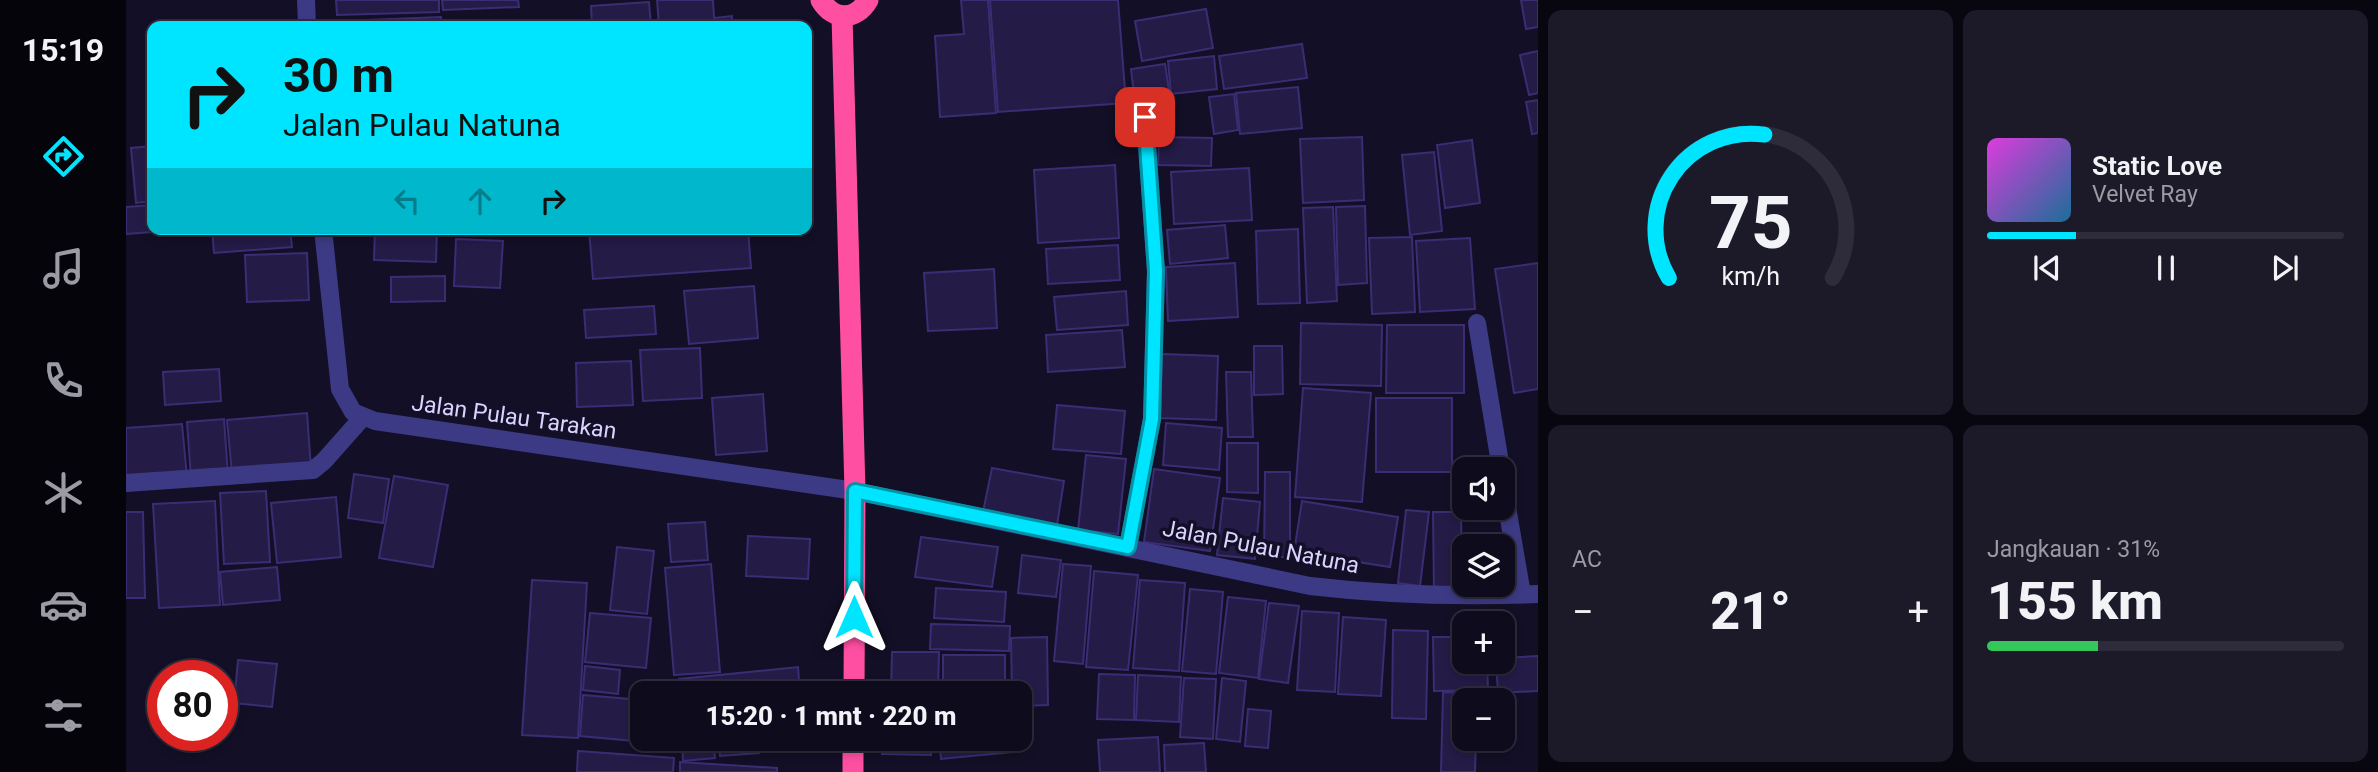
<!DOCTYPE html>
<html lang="id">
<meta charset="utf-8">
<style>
body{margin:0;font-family:Roboto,sans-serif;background:#1c1929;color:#f1f3f6;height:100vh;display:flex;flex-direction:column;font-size:26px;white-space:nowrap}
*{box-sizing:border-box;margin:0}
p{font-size:23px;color:#9b9ba3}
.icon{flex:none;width:38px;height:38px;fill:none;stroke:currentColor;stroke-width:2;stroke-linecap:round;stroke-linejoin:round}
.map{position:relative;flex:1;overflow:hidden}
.side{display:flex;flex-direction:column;gap:10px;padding:10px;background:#08060f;width:840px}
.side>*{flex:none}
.banner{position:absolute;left:21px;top:21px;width:665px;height:214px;border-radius:14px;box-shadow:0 4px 10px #0003,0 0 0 2px #2e2b3b;background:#00e5ff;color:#111;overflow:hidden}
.tools{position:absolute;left:1326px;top:457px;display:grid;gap:14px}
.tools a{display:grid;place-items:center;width:63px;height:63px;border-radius:14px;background:#0e0b1c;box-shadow:0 4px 10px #0003,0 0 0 2px #2e2b3b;font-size:35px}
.speed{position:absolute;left:21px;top:660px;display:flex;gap:14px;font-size:35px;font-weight:700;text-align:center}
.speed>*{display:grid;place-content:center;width:91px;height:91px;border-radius:50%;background:#0e0b1c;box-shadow:0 4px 10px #0003,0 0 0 2px #2e2b3b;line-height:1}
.speed .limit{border:10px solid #d22;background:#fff;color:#111}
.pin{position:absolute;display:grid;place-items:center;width:60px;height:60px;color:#fff;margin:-30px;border-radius:14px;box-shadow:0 4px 10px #0006}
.me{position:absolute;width:77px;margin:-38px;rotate:0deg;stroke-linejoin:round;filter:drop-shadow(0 0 5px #0008)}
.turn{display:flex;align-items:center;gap:24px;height:147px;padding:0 21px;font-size:32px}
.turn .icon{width:91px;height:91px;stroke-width:2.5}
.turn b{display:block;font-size:49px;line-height:60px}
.lanes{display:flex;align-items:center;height:66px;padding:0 21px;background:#0003;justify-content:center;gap:35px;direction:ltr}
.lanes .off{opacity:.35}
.big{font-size:52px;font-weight:800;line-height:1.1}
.side .card{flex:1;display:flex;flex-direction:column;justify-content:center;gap:10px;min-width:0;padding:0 24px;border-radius:14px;background:#1c1929}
.side .dial{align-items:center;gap:0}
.dial svg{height:182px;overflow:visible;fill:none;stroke:#2e2b3b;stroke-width:7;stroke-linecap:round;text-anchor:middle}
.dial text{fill:#f1f3f6;stroke:none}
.song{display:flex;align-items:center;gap:21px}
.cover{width:84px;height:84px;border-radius:10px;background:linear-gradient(135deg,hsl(300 70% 55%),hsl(200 70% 35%))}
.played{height:7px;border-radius:4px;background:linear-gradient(90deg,#00e5ff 25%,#2e2b3b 25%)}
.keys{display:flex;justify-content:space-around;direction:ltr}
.heat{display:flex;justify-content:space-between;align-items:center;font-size:38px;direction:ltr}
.charge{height:10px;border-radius:5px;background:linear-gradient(90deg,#34c759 31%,#2e2b3b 0)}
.side .tiles{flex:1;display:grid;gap:10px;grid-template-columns:repeat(2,1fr)}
.trip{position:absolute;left:504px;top:681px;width:402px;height:70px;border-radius:14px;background:#0e0b1c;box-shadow:0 4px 10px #0003,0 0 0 2px #2e2b3b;font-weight:800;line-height:70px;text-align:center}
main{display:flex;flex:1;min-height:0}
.menu{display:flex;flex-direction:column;width:126px;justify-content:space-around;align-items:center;background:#06040b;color:#9b9ba3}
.menu .icon{width:49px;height:49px}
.menu .on{color:#00e5ff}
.menu b{font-size:32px;color:#f1f3f6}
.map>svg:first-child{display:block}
.building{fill:#241b47;stroke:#3b2d73;stroke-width:2}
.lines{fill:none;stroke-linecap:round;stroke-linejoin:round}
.street{stroke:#3d3a85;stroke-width:18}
.highway{stroke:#ff4fa3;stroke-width:21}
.route-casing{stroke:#0095a6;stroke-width:18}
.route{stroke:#00e5ff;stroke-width:12}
.labels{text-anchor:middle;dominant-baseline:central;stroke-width:7;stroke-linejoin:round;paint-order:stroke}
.street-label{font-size:23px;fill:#d9d4ff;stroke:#130f26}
</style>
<main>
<nav class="menu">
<b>15:19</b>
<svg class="icon on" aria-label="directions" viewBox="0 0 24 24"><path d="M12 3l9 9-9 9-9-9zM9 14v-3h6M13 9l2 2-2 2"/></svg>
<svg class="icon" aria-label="music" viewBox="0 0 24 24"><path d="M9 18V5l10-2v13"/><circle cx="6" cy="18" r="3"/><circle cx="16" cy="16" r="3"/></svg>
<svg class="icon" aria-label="phone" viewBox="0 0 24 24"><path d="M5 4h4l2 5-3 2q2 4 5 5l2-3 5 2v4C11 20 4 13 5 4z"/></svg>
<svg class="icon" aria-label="climate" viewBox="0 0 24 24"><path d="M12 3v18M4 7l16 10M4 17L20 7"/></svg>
<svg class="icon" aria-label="car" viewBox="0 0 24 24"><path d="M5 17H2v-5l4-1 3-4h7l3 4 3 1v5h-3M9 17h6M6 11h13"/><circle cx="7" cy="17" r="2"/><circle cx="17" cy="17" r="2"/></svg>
<svg class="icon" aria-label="filters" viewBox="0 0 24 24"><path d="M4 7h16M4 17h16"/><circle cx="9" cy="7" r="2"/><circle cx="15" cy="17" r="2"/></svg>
</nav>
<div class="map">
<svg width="1412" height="772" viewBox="0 0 1412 772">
<rect width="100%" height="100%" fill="#130f26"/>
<g class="building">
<polygon points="210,0 313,0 313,12 211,15"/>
<polygon points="316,0 392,0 393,7 317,10"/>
<polygon points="531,0 587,0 588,18 606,16 606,26 533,26"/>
<polygon points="835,0 862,0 870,113 814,117 809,36 838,34"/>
<polygon points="864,0 992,0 1000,103 872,112"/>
<polygon points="1395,0 1412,0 1412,27 1400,29"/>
<polygon points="523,2 525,26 466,26 465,6"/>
<polygon points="1080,9 1087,48 1016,61 1009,21"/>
<polygon points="315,17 315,26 215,26 215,21"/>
<polygon points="1176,44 1181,78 1098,89 1093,56"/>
<polygon points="1412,51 1412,93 1403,95 1394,55"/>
<polygon points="1088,56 1091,89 1045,94 1042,61"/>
<polygon points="1039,64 1044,97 1009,102 1005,69"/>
<polygon points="1172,87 1176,128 1114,134 1110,93"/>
<polygon points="1108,94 1112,130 1088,134 1083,97"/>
<polygon points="1412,100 1412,133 1406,134 1400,102"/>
<polygon points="1033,137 1086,138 1085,166 1032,165"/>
<polygon points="1236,137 1238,200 1177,203 1174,139"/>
<polygon points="1346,140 1354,203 1319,208 1311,145"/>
<polygon points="26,146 26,201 10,203 5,148"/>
<polygon points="1308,152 1316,231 1284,235 1276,155"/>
<polygon points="989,165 993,238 912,243 908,170"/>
<polygon points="1123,168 1126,220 1048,224 1045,172"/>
<polygon points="26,205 26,229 52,230 0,234 0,207"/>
<polygon points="1239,206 1241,283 1212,285 1210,207"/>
<polygon points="1207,207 1211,301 1181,303 1177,208"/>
<polygon points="1099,225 1102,258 1044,264 1041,230"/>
<polygon points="86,229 164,229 166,247 88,253"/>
<polygon points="249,229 311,229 310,262 248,260"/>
<polygon points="463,229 622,229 625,268 467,279"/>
<polygon points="1172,229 1174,303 1132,304 1130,231"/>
<polygon points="1286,237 1289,312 1246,314 1243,238"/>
<polygon points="1344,238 1349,309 1294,312 1290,241"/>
<polygon points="330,239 377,241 374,288 328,286"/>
<polygon points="992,245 994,280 922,284 920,249"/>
<polygon points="181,253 183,300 121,302 119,255"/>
<polygon points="1109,263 1112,317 1042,321 1040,267"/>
<polygon points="1412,263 1412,389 1388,393 1369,269"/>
<polygon points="868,269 871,328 802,331 798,273"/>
<polygon points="319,276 319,301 265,302 265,277"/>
<polygon points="628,286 632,338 563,344 558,291"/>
<polygon points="1000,291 1002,325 931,330 928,297"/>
<polygon points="528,306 530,334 460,338 458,310"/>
<polygon points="1175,323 1256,325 1255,386 1174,384"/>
<polygon points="1261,325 1338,325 1338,393 1260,393"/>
<polygon points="996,330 999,367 922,372 920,335"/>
<polygon points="1128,346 1156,346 1157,394 1128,395"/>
<polygon points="574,348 576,398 517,401 514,350"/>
<polygon points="1036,354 1092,356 1090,420 1034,418"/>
<polygon points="505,361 507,405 451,407 450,363"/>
<polygon points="93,369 95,401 39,405 37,372"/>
<polygon points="1100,372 1125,372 1127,437 1102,437"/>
<polygon points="1177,388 1245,393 1236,502 1169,497"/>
<polygon points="637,394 641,451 590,455 586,398"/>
<rect x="1250" y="398" width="76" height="74"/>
<polygon points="931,405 999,411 995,454 927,449"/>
<polygon points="181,413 185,468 106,474 101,420"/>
<polygon points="98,419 102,475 65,478 61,422"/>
<polygon points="1040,423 1096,428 1093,470 1037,465"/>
<polygon points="56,424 61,477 0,482 0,428"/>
<polygon points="1101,443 1132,443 1132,493 1101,492"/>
<polygon points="960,455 1000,459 992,534 952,530"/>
<polygon points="866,468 938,481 931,525 857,512"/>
<polygon points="1028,469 1094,478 1084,551 1018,542"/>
<polygon points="1139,472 1164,472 1164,557 1138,557"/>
<polygon points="228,474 263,479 257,523 222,518"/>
<polygon points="268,476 322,485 307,567 253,558"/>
<polygon points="140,491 144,562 98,564 94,493"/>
<polygon points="210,497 215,557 151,563 145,503"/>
<polygon points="1097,498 1134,502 1129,559 1091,555"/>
<polygon points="89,501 94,605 33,608 27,504"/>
<polygon points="1176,501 1272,517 1264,567 1168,552"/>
<polygon points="1280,510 1303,512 1294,586 1272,583"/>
<polygon points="0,512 17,512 19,598 0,598"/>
<polygon points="1307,512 1335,512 1336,591 1308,592"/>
<polygon points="579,522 582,560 545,562 542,524"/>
<polygon points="622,536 684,539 682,579 620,576"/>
<polygon points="795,537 872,547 866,587 789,577"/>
<polygon points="491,547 528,551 521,614 484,610"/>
<polygon points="896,555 935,560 930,597 892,593"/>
<polygon points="585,564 594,672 548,675 539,568"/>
<polygon points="937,564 965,566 957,664 928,661"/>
<polygon points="151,567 154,600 97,605 94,572"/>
<polygon points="968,571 1012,575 1002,670 960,667"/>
<polygon points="406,580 461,583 452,738 396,735"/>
<polygon points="1014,580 1059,583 1053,671 1007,668"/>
<polygon points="810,588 880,592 878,622 808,618"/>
<polygon points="1064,589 1097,592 1090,674 1056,671"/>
<polygon points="1102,597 1140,601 1132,678 1093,673"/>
<polygon points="1143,603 1173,606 1162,683 1133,679"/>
<polygon points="1176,611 1213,613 1209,692 1171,690"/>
<polygon points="464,613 525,618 520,668 459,662"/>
<polygon points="1217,617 1260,620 1255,696 1212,694"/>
<polygon points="805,624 884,626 883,651 804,649"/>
<polygon points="1267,630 1302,631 1300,719 1266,718"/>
<polygon points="921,637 922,705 894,706 894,693 886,693 885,638"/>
<polygon points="1307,637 1339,637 1339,662 1361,662 1362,690 1308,691"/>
<polygon points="766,652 813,652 812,692 765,692"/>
<rect x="817" y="655" width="62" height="38"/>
<polygon points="1412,656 1412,691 1372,693 1370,662 1377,662 1377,658"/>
<polygon points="112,660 151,664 146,707 108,703"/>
<polygon points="459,666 494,670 492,694 457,690"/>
<polygon points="672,667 674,693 555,693 553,679"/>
<polygon points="973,674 1009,675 1008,720 971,719"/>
<polygon points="1012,675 1055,677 1053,722 1010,720"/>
<polygon points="1058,678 1090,679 1087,739 1054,737"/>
<polygon points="1096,678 1120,681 1114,742 1090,739"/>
<polygon points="1317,692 1352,693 1351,700 1339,700 1339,738 1350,738 1349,772 1315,772"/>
<polygon points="457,695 516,700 516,738 529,738 529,743 454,736"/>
<polygon points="1122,709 1145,711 1142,748 1119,746"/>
<polygon points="1032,737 1034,772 974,772 972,740"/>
<polygon points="556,738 587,738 589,758 557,761"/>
<polygon points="592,738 632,738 633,753 594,756"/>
<polygon points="639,738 677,738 678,747 640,751"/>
<polygon points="756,738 805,738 805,755 756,754"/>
<polygon points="813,738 885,738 886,752 815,759"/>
<polygon points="1078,743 1080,772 1039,772 1038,745"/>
<polygon points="452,751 548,758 547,772 451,772"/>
<polygon points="554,762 651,768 651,772 554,772"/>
</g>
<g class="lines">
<g class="street">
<polyline points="180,0 181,26"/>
<path d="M 197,229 L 214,389 L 227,412 L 249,421 L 729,491 L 1184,586 C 1261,595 1335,597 1412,594"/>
<polyline points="1351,323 1375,469"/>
<polyline points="0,483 187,470 198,461 237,417"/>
<polyline points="1377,484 1396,594"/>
<polyline points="1002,547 1026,419 1030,271 1019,117"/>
</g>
<g class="highway">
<path d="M 695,0 C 707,21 730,21 742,0"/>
<polyline points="716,16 729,491 728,693"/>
<polyline points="727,772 727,738"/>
</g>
</g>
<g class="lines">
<g class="route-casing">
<polyline id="route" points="728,617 729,491 1002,547 1026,419 1030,271 1019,117"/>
</g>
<use href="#route" class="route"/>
</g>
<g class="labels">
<g class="street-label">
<text transform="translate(388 417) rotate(8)">Jalan Pulau Tarakan</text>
<text transform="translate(1135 547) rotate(11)">Jalan Pulau Natuna</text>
</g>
</g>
</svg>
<div class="tools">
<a><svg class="icon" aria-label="sound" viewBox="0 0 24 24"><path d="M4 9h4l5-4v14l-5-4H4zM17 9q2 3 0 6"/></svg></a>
<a><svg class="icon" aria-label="layers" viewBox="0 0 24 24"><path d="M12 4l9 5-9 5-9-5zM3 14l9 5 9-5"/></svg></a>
<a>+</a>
<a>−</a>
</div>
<div class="speed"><div class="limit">80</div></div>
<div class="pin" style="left:1019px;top:117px;background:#d93025"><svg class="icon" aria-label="arrive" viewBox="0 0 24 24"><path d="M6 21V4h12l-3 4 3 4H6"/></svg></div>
<svg class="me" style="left:728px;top:617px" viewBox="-20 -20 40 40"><path d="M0-17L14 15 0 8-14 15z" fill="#00e5ff" stroke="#fff" stroke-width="4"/></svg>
<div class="trip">15:20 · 1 mnt · 220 m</div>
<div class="banner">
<div class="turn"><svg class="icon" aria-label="right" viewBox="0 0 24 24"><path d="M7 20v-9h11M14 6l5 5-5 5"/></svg><div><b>30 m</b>Jalan Pulau Natuna</div></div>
<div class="lanes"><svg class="icon off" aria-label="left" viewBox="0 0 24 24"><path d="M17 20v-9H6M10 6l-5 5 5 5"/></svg><svg class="icon off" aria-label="ahead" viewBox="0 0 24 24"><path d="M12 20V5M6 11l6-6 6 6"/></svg><svg class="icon" aria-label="right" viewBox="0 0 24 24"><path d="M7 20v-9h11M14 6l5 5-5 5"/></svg></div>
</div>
</div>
<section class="side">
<div class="tiles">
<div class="card dial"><svg viewBox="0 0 100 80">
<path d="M14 69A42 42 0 1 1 86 69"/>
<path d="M14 69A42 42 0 0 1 56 6" stroke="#00e5ff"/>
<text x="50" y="56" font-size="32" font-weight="700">75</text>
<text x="50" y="72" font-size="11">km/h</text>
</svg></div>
<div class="card">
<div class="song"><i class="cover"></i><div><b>Static Love</b><p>Velvet Ray</p></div></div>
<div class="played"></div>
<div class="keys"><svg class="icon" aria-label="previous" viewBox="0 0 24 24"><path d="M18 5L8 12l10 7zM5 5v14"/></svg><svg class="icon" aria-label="pause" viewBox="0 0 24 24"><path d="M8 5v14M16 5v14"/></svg><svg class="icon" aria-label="next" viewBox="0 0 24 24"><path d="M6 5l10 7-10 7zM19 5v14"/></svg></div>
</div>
<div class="card"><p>AC</p>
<div class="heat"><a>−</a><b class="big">21°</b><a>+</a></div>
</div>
<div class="card"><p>Jangkauan · 31%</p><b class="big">155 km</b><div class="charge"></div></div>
</div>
</section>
</main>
